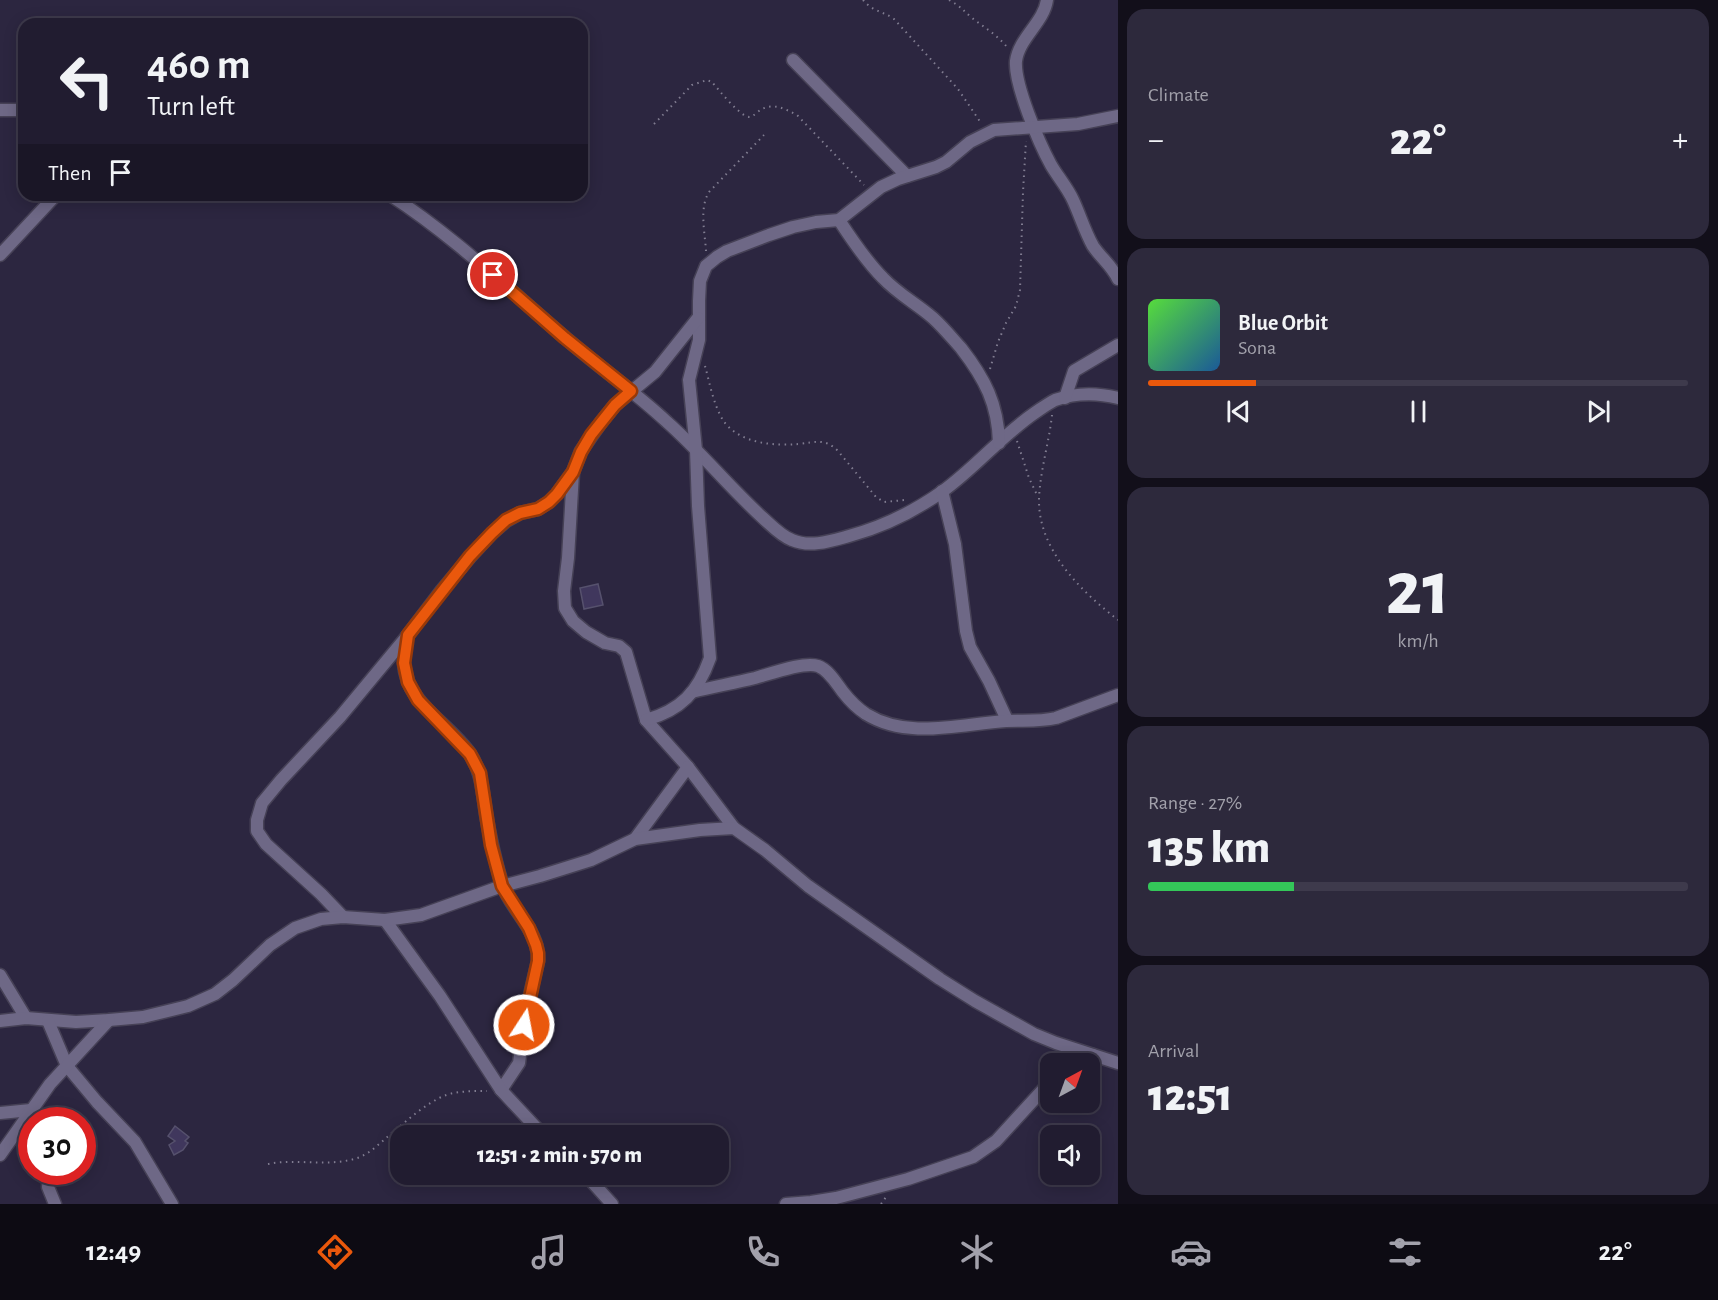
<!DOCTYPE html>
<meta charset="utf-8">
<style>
body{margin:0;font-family:"Alegreya Sans",sans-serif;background:#2d293c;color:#f1f3f6;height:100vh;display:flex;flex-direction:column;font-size:22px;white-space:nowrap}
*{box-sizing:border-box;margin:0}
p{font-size:20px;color:#a2a1ab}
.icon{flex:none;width:33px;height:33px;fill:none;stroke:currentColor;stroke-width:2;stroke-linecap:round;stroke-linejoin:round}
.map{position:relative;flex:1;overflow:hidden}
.panel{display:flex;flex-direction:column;gap:9px;padding:9px;background:#120f1a;width:600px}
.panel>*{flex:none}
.banner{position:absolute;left:18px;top:18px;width:570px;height:183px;border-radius:18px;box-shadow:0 3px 15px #0003,0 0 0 2px #3e3a4c;background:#211c30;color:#f1f3f6;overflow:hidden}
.needle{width:39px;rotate:41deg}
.controls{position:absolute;left:1040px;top:1053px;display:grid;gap:12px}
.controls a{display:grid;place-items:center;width:60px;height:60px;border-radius:12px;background:#211c30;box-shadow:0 3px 15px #0003,0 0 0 2px #3e3a4c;font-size:30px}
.speed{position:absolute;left:18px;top:1107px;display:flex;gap:12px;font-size:30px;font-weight:700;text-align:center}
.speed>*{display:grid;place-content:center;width:78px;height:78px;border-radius:50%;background:#211c30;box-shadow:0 3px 15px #0003,0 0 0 2px #3e3a4c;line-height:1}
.speed .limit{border:9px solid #d22;background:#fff;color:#111}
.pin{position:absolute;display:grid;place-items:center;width:51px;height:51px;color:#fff;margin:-26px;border:3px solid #fff;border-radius:50%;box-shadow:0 2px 6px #0007}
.me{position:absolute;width:66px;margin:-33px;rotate:11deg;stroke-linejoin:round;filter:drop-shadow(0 0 4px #0008)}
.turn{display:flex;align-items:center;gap:21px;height:126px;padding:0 30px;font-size:27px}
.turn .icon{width:78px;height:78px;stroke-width:2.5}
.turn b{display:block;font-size:42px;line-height:51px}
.then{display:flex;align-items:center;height:57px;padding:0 30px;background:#0003;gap:12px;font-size:22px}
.big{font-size:45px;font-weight:800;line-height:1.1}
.panel .tile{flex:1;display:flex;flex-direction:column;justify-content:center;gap:9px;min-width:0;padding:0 21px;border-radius:18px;background:#2d293c}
.panel .dial{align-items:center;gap:0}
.dial b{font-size:78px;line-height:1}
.song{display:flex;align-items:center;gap:18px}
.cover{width:72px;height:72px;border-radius:9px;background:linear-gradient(135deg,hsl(110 70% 55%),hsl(210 70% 35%))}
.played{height:6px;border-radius:3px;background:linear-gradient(90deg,#ea580c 20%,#3e3a4c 20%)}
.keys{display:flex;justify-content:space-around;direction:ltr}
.heat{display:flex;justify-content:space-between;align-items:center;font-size:33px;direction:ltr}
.charge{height:9px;border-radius:4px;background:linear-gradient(90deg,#34c759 27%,#3e3a4c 0)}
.trip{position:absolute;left:390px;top:1125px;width:339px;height:60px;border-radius:18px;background:#211c30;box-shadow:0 3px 15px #0003,0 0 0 2px #3e3a4c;font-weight:800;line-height:60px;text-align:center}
.tab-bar{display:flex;height:96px;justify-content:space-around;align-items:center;background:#0d0b13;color:#a2a1ab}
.tab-bar .icon{width:42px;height:42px}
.tab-bar .active{color:#ea580c}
.tab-bar b{font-size:27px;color:#f1f3f6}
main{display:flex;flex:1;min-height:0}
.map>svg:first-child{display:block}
.building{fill:#40375d;stroke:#56516d;stroke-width:1.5}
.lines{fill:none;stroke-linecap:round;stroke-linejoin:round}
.minor-casing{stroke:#464156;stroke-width:15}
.path{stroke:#817d91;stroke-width:2;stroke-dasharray:1.5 4.5;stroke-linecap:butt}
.minor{stroke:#6e6886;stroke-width:12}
.route-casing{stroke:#983908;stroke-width:15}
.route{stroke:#ea580c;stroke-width:10}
</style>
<main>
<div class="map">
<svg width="1118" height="1204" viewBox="0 0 1118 1204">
<rect width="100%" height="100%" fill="#2c2640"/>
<g class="building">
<polygon points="598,584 603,605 584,609 580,588"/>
<polygon points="175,1126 189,1137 185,1141 188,1143 183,1150 174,1155 169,1145 175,1141 168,1136"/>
</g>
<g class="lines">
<g class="minor-casing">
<g id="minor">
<path d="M 1047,0 C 1044,22 1019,38 1016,61 C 1014,84 1039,143 1051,165 C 1058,177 1067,187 1073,200 C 1080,215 1085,232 1093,246 C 1101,258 1112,266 1118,279"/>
<polyline points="793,60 907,176"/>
<polyline points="0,110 24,110"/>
<path d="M 390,195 C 452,235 506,287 562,335 C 596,365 634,391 667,422 C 701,452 729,487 763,518 C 771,525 781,536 792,540 C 810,548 831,541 849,536 C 882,527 915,511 943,491 C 976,467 1002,435 1036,412 C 1042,408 1049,403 1055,400 C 1075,393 1098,393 1118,398"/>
<path d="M 839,220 C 852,240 866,261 883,278 C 898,294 917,304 933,318 C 943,327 952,338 961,348 C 985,379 998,404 999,443"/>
<polyline points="0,255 56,195"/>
<polyline points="1065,398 1074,371 1118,345"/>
<polyline points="573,473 568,558 564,591 565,608 573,621 586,632 605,643 619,646 626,652 646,720 688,767 734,828"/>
<polyline points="942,491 955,544 966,631 970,647 989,681 1007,720"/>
<path d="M 407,636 C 406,645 403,655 404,663 C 406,704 449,723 470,754 C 483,773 483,798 487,820 C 491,841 495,862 502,883 C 510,910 540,930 538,961 L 526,1012 L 519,1063 L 501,1090"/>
<path d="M 692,692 C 713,687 734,683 755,678 C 770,674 804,661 818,666 C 829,670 836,683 843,692 C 850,701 857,708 866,714 C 908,740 960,724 1006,721 C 1023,720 1039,722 1056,718 L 1118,695"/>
<path d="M 646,720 C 681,710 698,692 710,658 L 698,506 L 696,450 L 689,380 L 699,340 L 699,301 L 700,281 L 706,266 L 717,257 L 727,251 L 769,235 L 793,227 L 816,222 L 839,220 L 881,187 L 898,179 L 936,167 L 946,162 L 970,142 L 994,130 L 1078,124 L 1118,116"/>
<polyline points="635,839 688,767"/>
<polyline points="343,917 321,894 266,844 257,831 257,820 262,803 281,780 340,717 408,635 442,590 470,557 492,533 506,521 520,513 538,509 549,502 557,494 573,472 581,451 602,421 615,405 655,372 698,318"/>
<polyline points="385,920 440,996 501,1090 544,1136"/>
<polyline points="0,975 26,1018"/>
<polyline points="0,1021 26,1018 76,1022 109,1020 143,1017 188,1006 215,994 233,980 270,945 295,928 321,919 343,917 385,920 421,915 502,886 540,876 591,860 635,839 700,830 734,828 765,850 808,886 940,979 975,1001 1034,1034 1056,1043 1118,1063"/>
<polyline points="48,1021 67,1066 97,1102 135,1142 172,1204"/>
<polyline points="1077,1064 1093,1055"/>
<polyline points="0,1113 31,1110"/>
<polyline points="0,1155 50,1084 109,1020"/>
<polyline points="49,1172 48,1187 55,1204"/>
<polyline points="585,1174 612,1204"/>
<polyline points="786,1204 811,1202 836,1198 908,1179 973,1157 996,1141 1050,1082"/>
</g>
</g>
<g class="path">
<path d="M 863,0 C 873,12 883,11 894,19 L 958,89 L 981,123"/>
<path d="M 949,0 C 959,5 964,11 972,18 C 984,27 997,35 1007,47"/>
<path d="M 654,124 L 692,85 L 707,80 L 712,82 C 718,89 741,118 750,117 C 754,116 758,111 762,109 C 775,103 785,109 797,115 L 864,185"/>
<path d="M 706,251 C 705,233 699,208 709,192 L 764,135"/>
<path d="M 705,366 C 710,384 714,408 725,423 C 742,444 775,446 799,444 C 816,442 825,438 838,451 L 876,497 L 884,502 L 905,500"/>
<polyline points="990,369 998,342 1006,323 1016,306 1020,290 1023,192 1026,141"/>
<path d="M 1052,415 C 1049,443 1040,471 1039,499 C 1038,550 1081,591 1118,620"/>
<polyline points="1017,441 1029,478 1038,497"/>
<path d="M 268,1164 C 297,1158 332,1168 360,1157 C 372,1152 382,1141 393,1132 C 409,1119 434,1096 454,1093 C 465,1091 476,1091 487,1091"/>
<polyline points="881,1204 886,1197"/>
</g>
<use href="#minor" class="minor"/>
</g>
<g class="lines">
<g class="route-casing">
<polyline id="route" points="493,275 565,338 631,391 615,405 591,435 581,452 573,472 557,494 549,502 538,509 520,513 506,520 492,533 470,556 408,635 404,663 408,682 418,700 470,754 480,773 491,845 502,886 529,928 536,945 538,953 538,961 524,1025"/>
</g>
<use href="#route" class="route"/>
</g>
</svg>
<div class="controls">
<a><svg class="needle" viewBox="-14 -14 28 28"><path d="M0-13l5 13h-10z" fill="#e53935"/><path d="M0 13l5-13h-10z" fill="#a2a1ab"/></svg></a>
<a><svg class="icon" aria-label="sound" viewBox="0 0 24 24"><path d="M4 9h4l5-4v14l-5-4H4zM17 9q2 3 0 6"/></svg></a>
</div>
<div class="speed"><div class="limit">30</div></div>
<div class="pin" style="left:493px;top:275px;background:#d93025"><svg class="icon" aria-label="arrive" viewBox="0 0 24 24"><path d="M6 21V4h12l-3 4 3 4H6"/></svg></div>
<svg class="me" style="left:524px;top:1025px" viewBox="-20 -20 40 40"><circle r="17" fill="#ea580c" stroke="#fff" stroke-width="3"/><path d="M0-11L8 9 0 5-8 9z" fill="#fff"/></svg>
<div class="trip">12:51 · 2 min · 570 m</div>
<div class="banner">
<div class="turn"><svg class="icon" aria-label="left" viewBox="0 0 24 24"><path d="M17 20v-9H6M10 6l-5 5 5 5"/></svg><div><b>460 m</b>Turn left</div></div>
<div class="then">Then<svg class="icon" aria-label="arrive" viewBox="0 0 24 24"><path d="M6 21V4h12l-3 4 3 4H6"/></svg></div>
</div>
</div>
<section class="panel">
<div class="tile"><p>Climate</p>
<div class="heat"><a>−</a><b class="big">22°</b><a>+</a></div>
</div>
<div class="tile">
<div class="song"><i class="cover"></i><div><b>Blue Orbit</b><p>Sona</p></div></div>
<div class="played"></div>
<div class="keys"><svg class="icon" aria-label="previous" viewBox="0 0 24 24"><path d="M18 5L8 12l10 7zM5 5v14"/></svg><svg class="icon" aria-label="pause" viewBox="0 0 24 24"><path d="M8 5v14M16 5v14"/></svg><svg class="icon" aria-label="next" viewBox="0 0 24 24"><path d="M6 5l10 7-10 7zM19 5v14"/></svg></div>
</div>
<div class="tile dial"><b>21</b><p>km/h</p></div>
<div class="tile"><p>Range · 27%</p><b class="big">135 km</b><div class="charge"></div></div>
<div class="tile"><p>Arrival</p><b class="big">12:51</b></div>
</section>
</main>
<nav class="tab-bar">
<b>12:49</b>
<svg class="icon active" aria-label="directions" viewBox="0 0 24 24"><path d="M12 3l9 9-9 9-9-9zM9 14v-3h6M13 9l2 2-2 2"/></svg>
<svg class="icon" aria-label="music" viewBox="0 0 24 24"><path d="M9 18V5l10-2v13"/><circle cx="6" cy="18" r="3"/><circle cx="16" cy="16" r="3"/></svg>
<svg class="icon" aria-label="phone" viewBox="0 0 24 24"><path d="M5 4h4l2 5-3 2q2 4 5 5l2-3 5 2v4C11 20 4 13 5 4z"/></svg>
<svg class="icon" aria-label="climate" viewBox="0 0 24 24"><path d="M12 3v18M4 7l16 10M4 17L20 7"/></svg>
<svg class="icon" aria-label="car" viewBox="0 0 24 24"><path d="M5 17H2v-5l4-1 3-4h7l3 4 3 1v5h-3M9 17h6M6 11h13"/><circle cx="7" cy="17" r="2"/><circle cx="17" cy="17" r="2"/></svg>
<svg class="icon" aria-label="filters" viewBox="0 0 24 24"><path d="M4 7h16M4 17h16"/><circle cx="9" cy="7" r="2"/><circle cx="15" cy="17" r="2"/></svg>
<b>22°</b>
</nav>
